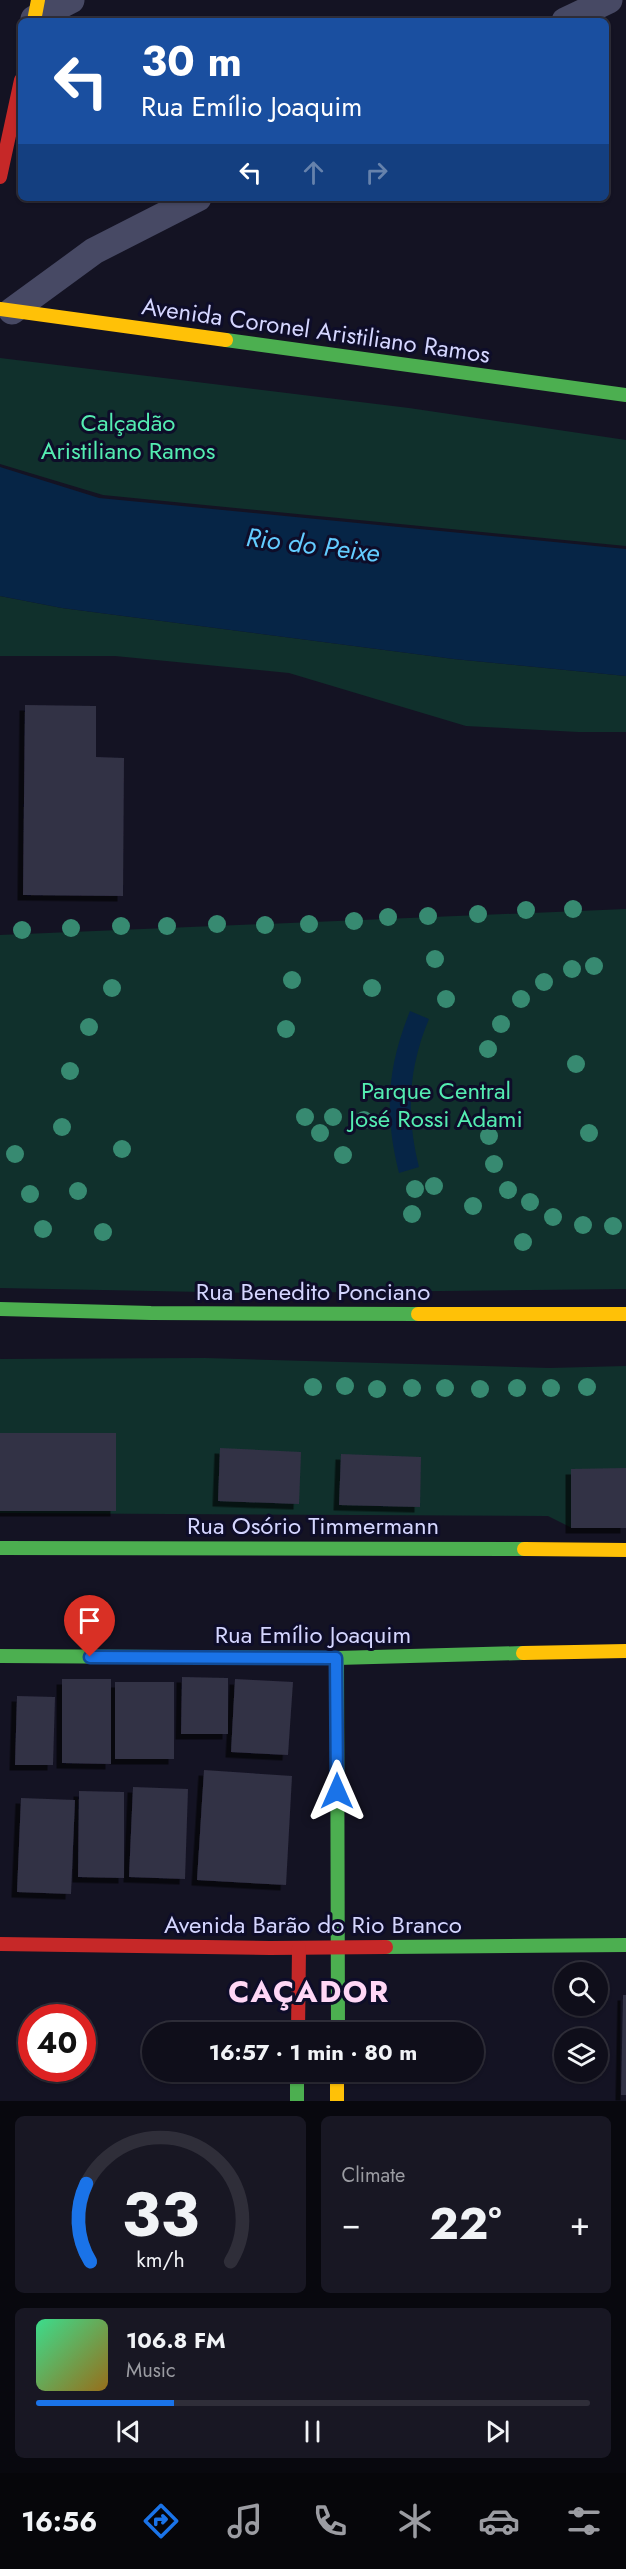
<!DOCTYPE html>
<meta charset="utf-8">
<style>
body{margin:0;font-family:Jost,sans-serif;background:#181723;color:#f1f3f6;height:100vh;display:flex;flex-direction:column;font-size:22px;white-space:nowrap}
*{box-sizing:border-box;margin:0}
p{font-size:20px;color:#9b9ca2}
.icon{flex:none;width:33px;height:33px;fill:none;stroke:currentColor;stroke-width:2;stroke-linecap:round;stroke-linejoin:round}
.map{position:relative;height:2101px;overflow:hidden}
.drawer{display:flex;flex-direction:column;gap:15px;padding:15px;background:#08080e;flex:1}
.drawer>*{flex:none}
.banner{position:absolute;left:18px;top:18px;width:591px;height:183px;border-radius:9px;box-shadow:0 2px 4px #0004,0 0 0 2px #2f2e39;background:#1a4fa0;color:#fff;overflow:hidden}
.fabs{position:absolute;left:554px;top:1962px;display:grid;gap:12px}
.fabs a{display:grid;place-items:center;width:54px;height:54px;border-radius:50%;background:#0f0e1a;box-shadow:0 2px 4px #0004,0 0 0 2px #2f2e39;font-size:30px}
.speed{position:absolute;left:18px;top:2004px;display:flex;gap:12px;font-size:30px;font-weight:700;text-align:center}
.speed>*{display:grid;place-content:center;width:78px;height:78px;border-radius:50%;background:#0f0e1a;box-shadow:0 2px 4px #0004,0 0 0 2px #2f2e39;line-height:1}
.speed .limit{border:9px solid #d22;background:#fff;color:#111}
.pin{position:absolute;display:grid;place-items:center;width:51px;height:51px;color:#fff;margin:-62px -26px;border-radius:50% 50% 50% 0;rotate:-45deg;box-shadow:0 0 6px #0007}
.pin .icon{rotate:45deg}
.me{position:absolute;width:66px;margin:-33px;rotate:0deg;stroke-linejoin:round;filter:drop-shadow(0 0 4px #0008)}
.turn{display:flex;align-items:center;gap:21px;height:126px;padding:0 24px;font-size:27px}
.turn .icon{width:78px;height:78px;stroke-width:2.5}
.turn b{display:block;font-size:42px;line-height:51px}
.lanes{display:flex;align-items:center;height:57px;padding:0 24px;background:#0003;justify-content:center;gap:30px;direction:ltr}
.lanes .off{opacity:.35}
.big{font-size:45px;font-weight:700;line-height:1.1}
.drawer .widget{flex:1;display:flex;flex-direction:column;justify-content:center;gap:9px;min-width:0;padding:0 21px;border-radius:9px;background:#181723}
.drawer .dial{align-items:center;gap:0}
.dial svg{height:156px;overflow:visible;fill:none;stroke:#2f2e39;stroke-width:7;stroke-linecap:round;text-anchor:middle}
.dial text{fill:#f1f3f6;stroke:none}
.song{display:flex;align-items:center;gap:18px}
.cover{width:72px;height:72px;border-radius:9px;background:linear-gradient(135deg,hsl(150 70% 55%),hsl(40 70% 35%))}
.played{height:6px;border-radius:3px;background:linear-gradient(90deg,#1a73e8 25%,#2f2e39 25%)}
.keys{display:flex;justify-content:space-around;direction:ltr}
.heat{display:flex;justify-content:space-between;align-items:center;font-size:33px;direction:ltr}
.drawer .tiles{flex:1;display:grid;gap:15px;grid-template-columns:1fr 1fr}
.widget:last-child{grid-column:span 2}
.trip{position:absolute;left:142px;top:2022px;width:342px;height:60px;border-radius:30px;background:#0f0e1a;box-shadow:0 2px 4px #0004,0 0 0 2px #2f2e39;font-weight:700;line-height:60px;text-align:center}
.tab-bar{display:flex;height:96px;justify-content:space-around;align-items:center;background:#06060a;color:#9b9ca2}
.tab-bar .icon{width:42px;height:42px}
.tab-bar .active{color:#1a73e8}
.tab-bar b{font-size:27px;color:#f1f3f6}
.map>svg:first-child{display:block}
.green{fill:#10302c}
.water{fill:#062546}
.building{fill:#323145;filter:url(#shadow)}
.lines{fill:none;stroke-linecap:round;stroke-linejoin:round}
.street{stroke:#474964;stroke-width:27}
.fast{stroke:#4caf50;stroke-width:14}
.slow{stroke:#ffc107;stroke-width:14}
.jam{stroke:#c62828;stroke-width:14}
.tree{fill:#378a71}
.route-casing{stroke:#114b97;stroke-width:15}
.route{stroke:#1a73e8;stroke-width:10}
.labels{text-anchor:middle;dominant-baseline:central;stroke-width:6;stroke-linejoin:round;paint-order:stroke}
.street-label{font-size:24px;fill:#d5d6ff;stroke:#0e0d29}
.park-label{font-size:24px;fill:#54ecb1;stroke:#0e0d29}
.water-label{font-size:26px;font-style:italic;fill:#63ccff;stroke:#0e0d29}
.district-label{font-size:30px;font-weight:bold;letter-spacing:1.5px;fill:#ffd7f6;stroke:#0e0d29}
</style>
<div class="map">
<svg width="626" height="2101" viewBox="0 0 626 2101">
<defs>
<filter id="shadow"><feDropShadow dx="-5.5" dy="5.5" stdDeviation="0" flood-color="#0009"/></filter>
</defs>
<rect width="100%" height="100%" fill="#141323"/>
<g class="green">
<polygon points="0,358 409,408 626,440 626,546 103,495 0,464"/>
<polygon points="0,596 62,608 454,659 626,676 626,732 578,732 466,726 289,673 115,656 0,656"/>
<polygon points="626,909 626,1289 261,1293 0,1288 0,935"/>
<polygon points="205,1358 549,1368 626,1366 626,1528 572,1528 548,1516 0,1513 0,1359"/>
</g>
<g class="water">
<polygon points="0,467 99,498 626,549 626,676 454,659 62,608 0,596"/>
<path d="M 410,1011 L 429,1019 C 408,1069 406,1115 419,1167 L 399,1173 C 384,1113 387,1068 410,1011 Z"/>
</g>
<g class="building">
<polygon points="25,705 96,706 96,757 124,758 123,896 23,895"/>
<rect x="0" y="1433" width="116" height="78"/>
<polygon points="220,1448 301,1452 299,1504 218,1501"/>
<polygon points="341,1454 421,1457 420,1507 339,1505"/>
<polygon points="626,1468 626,1528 571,1528 571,1469"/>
<polygon points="182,1677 228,1678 228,1734 181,1734"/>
<polygon points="62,1679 111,1679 111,1764 62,1763"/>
<polygon points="235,1679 293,1682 288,1755 231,1752"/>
<rect x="115" y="1682" width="59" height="77"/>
<polygon points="17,1696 55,1697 53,1765 15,1765"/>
<polygon points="204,1770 292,1776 286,1885 197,1880"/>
<polygon points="133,1787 188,1789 185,1879 129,1877"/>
<polygon points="79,1791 124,1792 124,1878 78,1877"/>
<polygon points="21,1798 75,1800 71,1894 17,1892"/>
<polygon points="623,1995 626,1995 626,2095 621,2095"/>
</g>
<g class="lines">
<g class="street">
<polyline points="34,19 71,0"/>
<polyline points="565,21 609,0"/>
<polyline points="12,311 94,251 198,198"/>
</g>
<g class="fast">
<polyline points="226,340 626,395"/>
<polyline points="0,1309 151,1313 418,1314"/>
<polyline points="0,1548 524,1549"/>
<polyline points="0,1656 337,1658 523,1653"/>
<polyline points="337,1658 338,2032"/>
<polyline points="386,1947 626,1945"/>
<polyline points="297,2072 297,2101"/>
</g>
<g class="slow">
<polyline points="34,21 38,0"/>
<polyline points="0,309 226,340"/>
<polyline points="418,1314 626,1314"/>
<polyline points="524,1549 626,1550"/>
<polyline points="523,1653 626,1651"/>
<polyline points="337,2072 337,2101"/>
</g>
<g class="jam">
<polyline points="0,177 21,80"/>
<polyline points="0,1944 270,1948 386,1947"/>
<polyline points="298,2032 299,1948"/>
</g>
</g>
<g class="tree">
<circle cx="573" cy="909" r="9"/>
<circle cx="526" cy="910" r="9"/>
<circle cx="478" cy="914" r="9"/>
<circle cx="428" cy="916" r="9"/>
<circle cx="388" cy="917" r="9"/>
<circle cx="354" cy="921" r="9"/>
<circle cx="217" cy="924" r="9"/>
<circle cx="309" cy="924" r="9"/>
<circle cx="265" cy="925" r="9"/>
<circle cx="121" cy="926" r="9"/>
<circle cx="167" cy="926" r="9"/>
<circle cx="71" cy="928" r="9"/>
<circle cx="22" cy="930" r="9"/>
<circle cx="435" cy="959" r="9"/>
<circle cx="594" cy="966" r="9"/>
<circle cx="572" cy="969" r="9"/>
<circle cx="292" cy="980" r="9"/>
<circle cx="544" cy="982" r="9"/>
<circle cx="112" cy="988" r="9"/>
<circle cx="372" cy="988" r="9"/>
<circle cx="446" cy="999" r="9"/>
<circle cx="521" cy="999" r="9"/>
<circle cx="501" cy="1024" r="9"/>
<circle cx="89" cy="1027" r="9"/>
<circle cx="286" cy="1029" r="9"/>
<circle cx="488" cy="1049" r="9"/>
<circle cx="576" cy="1064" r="9"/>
<circle cx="70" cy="1071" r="9"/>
<circle cx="305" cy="1117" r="9"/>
<circle cx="333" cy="1117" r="9"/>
<circle cx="364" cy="1120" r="9"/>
<circle cx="62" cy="1127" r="9"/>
<circle cx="320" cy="1133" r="9"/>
<circle cx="589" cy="1133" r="9"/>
<circle cx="489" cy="1136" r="9"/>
<circle cx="122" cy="1149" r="9"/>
<circle cx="15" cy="1154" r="9"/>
<circle cx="343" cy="1155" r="9"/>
<circle cx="494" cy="1164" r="9"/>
<circle cx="434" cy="1186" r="9"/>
<circle cx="415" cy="1189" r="9"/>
<circle cx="508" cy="1190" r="9"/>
<circle cx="78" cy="1191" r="9"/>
<circle cx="30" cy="1194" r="9"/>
<circle cx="530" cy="1202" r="9"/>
<circle cx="473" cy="1206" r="9"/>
<circle cx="412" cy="1214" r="9"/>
<circle cx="553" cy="1217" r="9"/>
<circle cx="583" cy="1225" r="9"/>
<circle cx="613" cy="1226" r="9"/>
<circle cx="43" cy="1229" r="9"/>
<circle cx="103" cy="1232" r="9"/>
<circle cx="523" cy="1242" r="9"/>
<circle cx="345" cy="1386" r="9"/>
<circle cx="313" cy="1387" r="9"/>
<circle cx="587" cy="1387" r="9"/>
<circle cx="412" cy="1388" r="9"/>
<circle cx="445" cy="1388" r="9"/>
<circle cx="517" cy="1388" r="9"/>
<circle cx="551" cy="1388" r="9"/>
<circle cx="377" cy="1389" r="9"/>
<circle cx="480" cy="1389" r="9"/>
</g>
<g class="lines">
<g class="route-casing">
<polyline id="route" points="90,1657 336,1658 337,1791"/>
</g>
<use href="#route" class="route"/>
</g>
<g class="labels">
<g class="street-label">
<text transform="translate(316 330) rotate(8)">Avenida Coronel Aristiliano Ramos</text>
<text x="313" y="1291">Rua Benedito Ponciano</text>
<text x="313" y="1525">Rua Osório Timmermann</text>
<text x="313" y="1634">Rua Emílio Joaquim</text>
<text x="313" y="1924">Avenida Barão do Rio Branco</text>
</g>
<g class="park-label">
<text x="128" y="422">Calçadão<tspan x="128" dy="28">Aristiliano Ramos</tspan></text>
<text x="436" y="1090">Parque Central<tspan x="436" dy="28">José Rossi Adami</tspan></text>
</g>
<g class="water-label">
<text transform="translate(313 545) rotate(7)">Rio do Peixe</text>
</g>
<g class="district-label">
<text x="309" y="1991">CAÇADOR</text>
</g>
</g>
</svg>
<div class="fabs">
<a><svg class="icon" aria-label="search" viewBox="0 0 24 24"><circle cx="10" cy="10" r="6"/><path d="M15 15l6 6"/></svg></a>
<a><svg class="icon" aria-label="layers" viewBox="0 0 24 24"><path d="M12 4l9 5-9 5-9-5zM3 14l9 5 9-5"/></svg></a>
</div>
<div class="speed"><div class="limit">40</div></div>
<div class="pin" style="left:90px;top:1657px;background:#d93025"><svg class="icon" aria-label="arrive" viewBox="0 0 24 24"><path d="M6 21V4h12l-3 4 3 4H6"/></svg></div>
<svg class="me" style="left:337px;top:1791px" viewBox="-20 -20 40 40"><path d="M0-17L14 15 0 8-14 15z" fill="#1a73e8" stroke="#fff" stroke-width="4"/></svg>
<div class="trip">16:57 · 1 min · 80 m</div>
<div class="banner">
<div class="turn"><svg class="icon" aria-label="left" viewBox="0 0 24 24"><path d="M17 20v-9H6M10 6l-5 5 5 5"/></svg><div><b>30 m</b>Rua Emílio Joaquim</div></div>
<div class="lanes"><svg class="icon" aria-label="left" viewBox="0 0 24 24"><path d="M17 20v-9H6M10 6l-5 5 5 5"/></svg><svg class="icon off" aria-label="ahead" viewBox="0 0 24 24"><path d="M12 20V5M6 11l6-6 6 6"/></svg><svg class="icon off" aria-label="right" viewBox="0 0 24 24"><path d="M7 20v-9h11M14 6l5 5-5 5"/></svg></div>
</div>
</div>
<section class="drawer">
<div class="tiles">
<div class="widget dial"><svg viewBox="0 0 100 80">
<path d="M14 69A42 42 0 1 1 86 69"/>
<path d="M14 69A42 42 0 0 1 12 29" stroke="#1a73e8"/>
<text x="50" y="56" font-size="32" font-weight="700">33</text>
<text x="50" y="72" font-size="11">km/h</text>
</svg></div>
<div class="widget"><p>Climate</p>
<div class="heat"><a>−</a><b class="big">22°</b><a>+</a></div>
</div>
<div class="widget">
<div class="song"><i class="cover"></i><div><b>106.8 FM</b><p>Music</p></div></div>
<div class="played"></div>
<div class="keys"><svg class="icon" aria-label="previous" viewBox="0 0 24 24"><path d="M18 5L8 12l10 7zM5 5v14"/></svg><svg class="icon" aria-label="pause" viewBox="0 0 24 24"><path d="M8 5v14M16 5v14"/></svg><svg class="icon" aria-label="next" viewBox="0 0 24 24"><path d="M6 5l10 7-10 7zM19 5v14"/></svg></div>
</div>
</div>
</section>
<nav class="tab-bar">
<b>16:56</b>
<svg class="icon active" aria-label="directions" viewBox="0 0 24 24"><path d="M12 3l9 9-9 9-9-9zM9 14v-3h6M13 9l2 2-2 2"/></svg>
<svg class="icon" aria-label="music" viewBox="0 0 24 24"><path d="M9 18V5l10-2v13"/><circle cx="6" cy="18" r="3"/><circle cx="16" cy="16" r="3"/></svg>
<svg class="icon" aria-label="phone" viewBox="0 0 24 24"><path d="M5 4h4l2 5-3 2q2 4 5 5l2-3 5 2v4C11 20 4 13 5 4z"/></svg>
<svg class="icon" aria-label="climate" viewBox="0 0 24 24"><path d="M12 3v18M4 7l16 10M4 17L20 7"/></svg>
<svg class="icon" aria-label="car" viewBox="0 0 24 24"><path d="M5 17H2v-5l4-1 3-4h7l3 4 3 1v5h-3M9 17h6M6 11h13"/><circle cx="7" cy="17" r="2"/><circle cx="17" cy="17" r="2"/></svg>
<svg class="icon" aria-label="filters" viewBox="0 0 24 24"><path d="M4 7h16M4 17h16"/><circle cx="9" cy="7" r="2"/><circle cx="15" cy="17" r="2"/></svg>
</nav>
